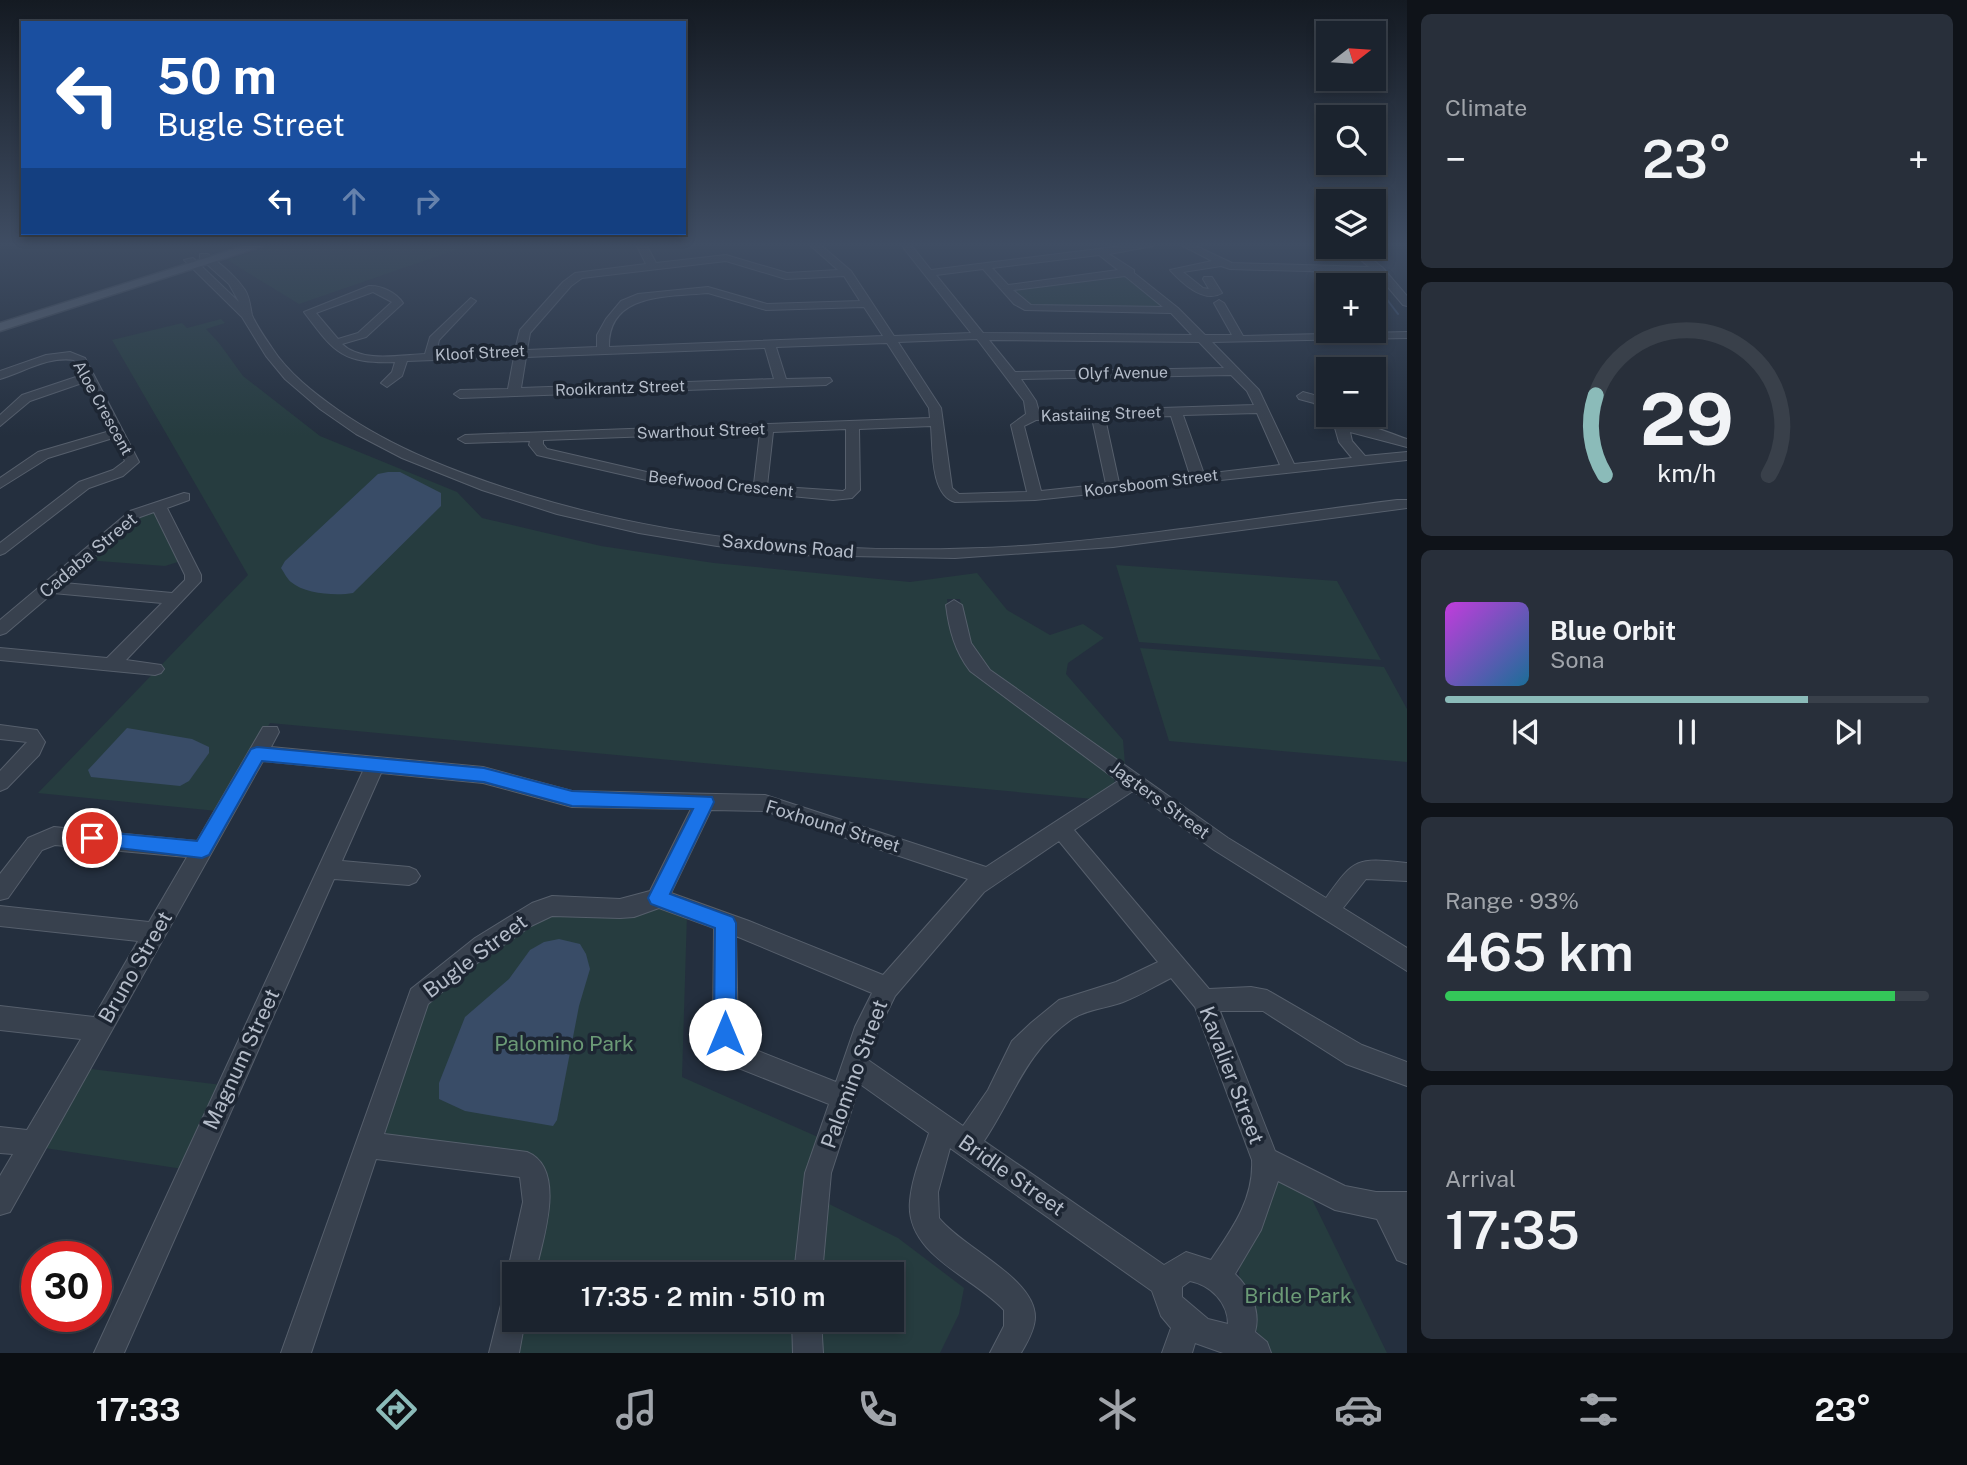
<!DOCTYPE html>
<meta charset="utf-8">
<style>
body{margin:0;font-family:"Public Sans",sans-serif;background:#282f3a;color:#f1f3f6;height:100vh;display:flex;flex-direction:column;font-size:26px;white-space:nowrap}
*{box-sizing:border-box;margin:0}
p{font-size:23px;color:#a0a4aa}
.icon{flex:none;width:38px;height:38px;fill:none;stroke:currentColor;stroke-width:2;stroke-linecap:round;stroke-linejoin:round}
.map{position:relative;flex:1;overflow:hidden}
.panel{display:flex;flex-direction:column;gap:14px;padding:14px;background:#0f1319;width:560px}
.panel>*{flex:none}
.hud{position:absolute;left:21px;top:21px;width:665px;height:214px;border-radius:0px;box-shadow:0 4px 10px #0003,0 0 0 2px #39404a;background:#1a4fa0;color:#fff;overflow:hidden}
.needle{width:46px;rotate:73deg}
.controls{position:absolute;left:1316px;top:21px;display:grid;gap:14px}
.controls a{display:grid;place-items:center;width:70px;height:70px;border-radius:0px;background:#1b232e;box-shadow:0 4px 10px #0003,0 0 0 2px #39404a;font-size:35px}
.speed{position:absolute;left:21px;top:1241px;display:flex;gap:14px;font-size:35px;font-weight:700;text-align:center}
.speed>*{display:grid;place-content:center;width:91px;height:91px;border-radius:50%;background:#1b232e;box-shadow:0 4px 10px #0003,0 0 0 2px #39404a;line-height:1}
.speed .limit{border:10px solid #d22;background:#fff;color:#111}
.pin{position:absolute;display:grid;place-items:center;width:60px;height:60px;color:#fff;margin:-30px;border:4px solid #fff;border-radius:50%;box-shadow:0 2px 7px #0007}
.me{position:absolute;width:77px;margin:-38px;rotate:0deg;stroke-linejoin:round;filter:drop-shadow(0 0 5px #0008)}
.turn{display:flex;align-items:center;gap:24px;height:147px;padding:0 21px;font-size:32px}
.turn .icon{width:91px;height:91px;stroke-width:2.5}
.turn b{display:block;font-size:49px;line-height:60px}
.lanes{display:flex;align-items:center;height:66px;padding:0 21px;background:#0003;justify-content:center;gap:35px;direction:ltr}
.lanes .off{opacity:.35}
.big{font-size:52px;font-weight:600;line-height:1.1}
.panel .widget{flex:1;display:flex;flex-direction:column;justify-content:center;gap:10px;min-width:0;padding:0 24px;border-radius:10px;background:#282f3a}
.panel .dial{align-items:center;gap:0}
.dial svg{height:182px;overflow:visible;fill:none;stroke:#39404a;stroke-width:7;stroke-linecap:round;text-anchor:middle}
.dial text{fill:#f1f3f6;stroke:none}
.song{display:flex;align-items:center;gap:21px}
.cover{width:84px;height:84px;border-radius:10px;background:linear-gradient(135deg,hsl(290 70% 55%),hsl(200 70% 35%))}
.played{height:7px;border-radius:4px;background:linear-gradient(90deg,#8bbbb9 75%,#39404a 75%)}
.keys{display:flex;justify-content:space-around;direction:ltr}
.heat{display:flex;justify-content:space-between;align-items:center;font-size:38px;direction:ltr}
.charge{height:10px;border-radius:5px;background:linear-gradient(90deg,#34c759 93%,#39404a 0)}
.trip{position:absolute;left:502px;top:1262px;width:402px;height:70px;border-radius:0px;background:#1b232e;box-shadow:0 4px 10px #0003,0 0 0 2px #39404a;font-weight:600;line-height:70px;text-align:center}
.tab-bar{display:flex;height:112px;justify-content:space-around;align-items:center;background:#0b0e12;color:#a0a4aa}
.tab-bar .icon{width:49px;height:49px}
.tab-bar .selected{color:#8bbbb9}
.tab-bar b{font-size:32px;color:#f1f3f6}
main{display:flex;flex:1;min-height:0}
.map>svg:first-child{display:block}
.green{fill:#263c3f}
.water{fill:#394c67}
.lines{fill:none;stroke-linecap:round;stroke-linejoin:round}
.stream{stroke:#394c67;stroke-width:2}
.minor-casing{stroke:#565f6c;stroke-width:2}
.major-casing{stroke:#414a57;stroke-width:3}
.minor{fill:#38414e;fill-rule:evenodd}
.major{fill:#56606e;fill-rule:evenodd}
.route{fill:#1a73e8;stroke:#114b97;stroke-width:2}
.labels{text-anchor:middle;dominant-baseline:central;stroke-width:7;stroke-linejoin:round;paint-order:stroke}
.far-street-label{font-size:16px;fill:#b4bcc9;stroke:#1d2633}
.street-label{font-size:18px;fill:#b4bcc9;stroke:#1d2633}
.near-street-label{font-size:21px;fill:#b4bcc9;stroke:#1d2633}
.near-park-label{font-size:21px;fill:#6b9a76;stroke:#1d2633}
</style>
<main>
<div class="map">
<svg width="1407" height="1353" viewBox="0 0 1407 1353">
<rect width="100%" height="100%" fill="#242f3e"/>
<g class="green">
<polygon points="269,246 467,246 299,304 227,260"/>
<polygon points="1125,275 1165,304 1163,308 1032,307 1013,291"/>
<polygon points="221,319 225,323 206,329 219,343 243,376 320,436 457,492 482,518 601,546 714,563 910,582 977,573 1007,610 1050,635 1083,624 1104,638 1068,663 1066,674 1123,740 1125,764 1122,767 993,674 965,638 960,599 947,599 952,639 967,664 1113,775 1115,783 1093,799 270,723 217,811 38,793 248,575 112,340 182,323 187,328"/>
<polygon points="150,511 155,512 181,561 165,566 85,560 138,515"/>
<polygon points="1116,565 1337,581 1381,660 1139,642"/>
<polygon points="1140,648 1384,667 1407,709 1407,762 1169,741"/>
<polygon points="661,906 687,914 682,1077 818,1137 797,1274 528,1274 546,1183 388,1136 385,1131 422,1005 538,916"/>
<polygon points="83,1068 222,1085 183,1169 38,1147"/>
<polygon points="1279,1179 1308,1191 1387,1353 1270,1353 1251,1322 1239,1275 1240,1262"/>
<polygon points="823,1201 898,1238 964,1288 959,1314 940,1353 818,1353 816,1320 892,1320 892,1274 817,1274"/>
<polygon points="519,1320 796,1320 798,1353 512,1353"/>
</g>
<g class="water">
<path d="M 388,472 L 400,472 L 441,493 L 441,506 L 353,593 C 336,596 305,594 291,582 C 287,579 284,572 281,568 L 285,561 L 378,474 Z"/>
<polygon points="127,728 192,739 209,747 209,753 189,781 180,786 91,777 88,770"/>
<polygon points="559,939 580,944 586,954 590,969 579,1006 557,1120 553,1126 465,1111 439,1099 439,1083 465,1017 509,979 530,950 544,942"/>
</g>
<g class="lines">
<g class="stream">
<polyline points="1379,246 1384,250 1385,259"/>
<polyline points="1373,281 1398,314"/>
</g>
<g class="minor-casing">
<g id="minor">
<path d="M 637,246 L 647,246 L 656,263 L 726,255 L 787,273 L 838,270 L 811,246 L 822,246 L 851,271 L 894,336 L 971,333 L 902,246 L 912,246 L 931,270 L 1122,246 L 1153,246 L 1109,254 L 1134,270 L 1134,273 L 1178,308 L 1205,335 L 1232,335 L 1214,303 L 1219,300 L 1224,303 L 1243,336 L 1407,332 L 1407,338 L 1212,342 L 1259,390 L 1294,464 L 1352,458 L 1339,442 L 1335,428 C 1352,415 1388,433 1407,439 L 1407,447 L 1350,432 L 1352,441 L 1365,456 L 1407,452 L 1407,460 L 1035,500 L 955,502 C 930,495 933,448 931,426 L 859,429 L 860,490 L 852,498 L 833,500 L 664,484 L 537,455 L 529,445 L 530,441 L 465,443 L 458,439 L 465,435 L 930,418 L 929,408 L 887,343 L 776,347 L 786,379 L 830,378 L 832,381 L 826,385 L 460,398 L 454,394 L 460,390 L 508,389 L 514,357 L 407,361 L 402,376 L 387,387 L 381,383 L 392,372 L 395,362 C 342,364 334,352 304,312 L 369,286 C 381,285 397,293 403,303 L 366,337 L 342,344 C 362,363 400,355 425,354 L 430,337 L 471,298 L 476,301 L 439,340 L 436,353 L 515,350 L 520,330 L 563,282 L 575,273 L 646,264 ZM 1099,255 L 1118,270 L 1008,285 L 992,268 ZM 726,261 L 786,279 L 844,276 L 860,301 L 767,304 L 708,287 L 638,294 L 621,301 L 606,319 L 597,335 L 597,347 L 527,350 L 530,333 L 571,286 L 582,278 ZM 983,269 L 1014,304 L 1025,310 L 1171,313 L 1192,335 L 983,333 L 936,275 ZM 1125,276 L 1163,307 L 1031,305 L 1013,290 ZM 373,292 L 392,302 L 358,333 L 338,339 L 316,313 ZM 708,293 L 766,310 L 864,307 L 883,336 L 609,347 C 608,292 669,297 708,293 ZM 977,339 L 1024,401 L 1026,414 L 1011,425 L 1027,492 L 959,494 L 952,488 L 941,408 L 898,342 ZM 989,340 L 1199,342 L 1224,368 L 1015,372 ZM 765,348 L 774,379 L 521,388 L 526,357 ZM 1231,375 L 1247,391 L 1254,405 L 1039,412 L 1036,401 L 1021,379 ZM 1257,413 L 1280,465 L 1204,474 L 1183,415 ZM 1171,416 L 1190,475 L 1119,483 L 1105,418 ZM 1092,418 L 1106,484 L 1041,491 L 1024,426 L 1036,420 ZM 846,429 L 846,489 L 843,491 L 767,486 L 773,432 ZM 760,432 L 754,484 L 664,476 L 547,449 L 543,444 L 543,440 Z"/>
<path d="M 1183,246 L 1196,246 L 1232,263 L 1369,267 L 1346,247 L 1357,247 L 1383,268 L 1407,296 L 1407,306 L 1403,305 L 1376,273 L 1230,269 L 1221,266 L 1183,272 L 1203,288 L 1209,289 L 1203,279 L 1204,277 L 1212,277 L 1222,293 C 1204,304 1182,283 1170,270 L 1212,261 Z"/>
<path d="M 200,254 L 208,254 C 221,265 235,275 245,290 C 250,298 250,306 252,315 C 256,325 266,339 272,348 C 288,373 314,393 338,410 C 395,450 461,474 527,495 C 691,545 865,557 1036,545 C 1157,535 1277,515 1397,500 L 1407,500 L 1407,508 L 1113,547 L 955,558 L 796,555 L 717,546 L 639,533 L 557,514 L 482,490 L 402,458 L 356,434 L 320,409 L 285,379 L 266,356 L 242,317 L 184,260 L 193,258 L 239,302 L 229,284 L 200,258 Z"/>
<path d="M 70,352 L 85,358 L 139,462 L 123,476 L 89,488 L 5,553 L 0,555 L 0,543 L 79,482 L 113,470 L 125,461 L 113,438 L 48,458 L 0,488 L 0,478 L 38,452 L 110,431 L 85,382 L 30,401 L 0,426 L 0,415 L 22,395 L 82,375 L 74,360 C 48,356 24,372 0,379 L 0,371 L 46,355 Z"/>
<path d="M 1303,392 C 1318,396 1328,397 1328,415 L 1334,415 L 1333,417 L 1323,417 L 1314,403 L 1299,399 L 1297,396 Z"/>
<path d="M 184,493 L 189,494 L 189,500 L 167,508 L 201,575 L 201,581 L 126,660 L 161,665 L 164,669 L 161,673 L 155,675 L 0,660 L 0,648 L 107,658 L 162,603 L 53,593 L 6,633 L 0,635 L 0,620 L 130,511 ZM 154,512 L 185,575 L 185,580 L 172,593 L 64,583 L 140,517 Z"/>
<path d="M 954,600 L 962,605 L 971,643 L 990,670 L 1228,838 L 1326,898 C 1355,857 1357,858 1407,863 L 1407,881 L 1366,879 L 1343,908 L 1407,948 L 1407,971 L 1214,850 L 1133,791 L 1074,830 L 1209,989 L 1251,987 L 1267,990 L 1362,1045 L 1407,1062 L 1407,1086 L 1346,1064 L 1263,1011 L 1220,1011 L 1275,1151 L 1345,1186 L 1376,1192 L 1407,1192 L 1407,1264 L 1397,1260 L 1377,1219 L 1335,1210 L 1278,1181 L 1261,1230 L 1235,1274 C 1250,1288 1261,1311 1255,1332 L 1267,1342 L 1271,1353 L 1223,1353 L 1195,1343 L 1192,1353 L 1162,1353 L 1171,1328 L 1161,1316 L 1152,1291 L 950,1148 L 938,1192 L 939,1218 C 963,1248 1035,1278 1035,1317 C 1035,1329 1027,1343 1021,1353 L 990,1353 L 1004,1326 L 1004,1310 C 974,1277 905,1255 910,1201 C 912,1177 922,1155 929,1133 L 860,1084 L 831,1173 L 822,1274 L 794,1274 L 805,1173 L 829,1104 L 726,1063 L 718,1052 L 713,1034 L 714,928 L 659,908 L 634,917 L 620,918 L 552,916 L 531,926 L 470,968 L 428,1004 L 384,1134 L 527,1152 C 568,1169 542,1242 535,1274 L 514,1274 L 514,1285 L 511,1284 L 507,1274 L 523,1202 L 520,1177 L 376,1159 L 311,1353 L 281,1353 L 411,989 L 475,938 L 532,903 L 552,896 L 620,899 L 650,891 L 691,809 L 572,807 L 483,783 L 381,773 L 342,861 L 409,867 L 416,870 L 420,876 L 416,882 L 409,885 L 334,879 L 124,1353 L 94,1353 L 363,771 L 263,761 L 10,1212 L 0,1215 L 0,1176 L 13,1154 L 0,1153 L 0,1127 L 27,1130 L 81,1039 L 0,1030 L 0,1006 L 94,1017 L 138,941 L 0,926 L 0,906 L 149,922 L 187,857 L 55,845 L 42,850 L 8,898 L 0,900 L 0,874 L 28,838 L 54,827 L 197,841 L 263,727 L 277,727 L 279,732 L 271,747 L 483,767 L 572,791 L 765,795 L 986,867 L 1118,781 L 970,671 C 955,651 949,630 946,605 ZM 711,810 L 765,811 L 968,879 L 883,975 L 749,921 L 671,893 ZM 1059,841 L 1158,962 L 1116,982 L 1059,1000 L 1031,1023 L 1012,1041 L 988,1090 L 963,1126 L 868,1060 L 878,1031 L 895,996 L 984,892 ZM 736,936 L 872,993 L 855,1027 L 836,1082 L 743,1045 L 738,1038 ZM 1171,978 L 1195,1007 L 1252,1160 C 1254,1199 1232,1229 1211,1260 L 1186,1252 L 1164,1265 L 984,1141 C 1014,1096 1026,1051 1072,1019 C 1085,1010 1107,1008 1123,1002 C 1139,996 1155,986 1171,978 ZM 1190,1281 C 1211,1285 1228,1303 1228,1324 L 1208,1319 L 1182,1297 L 1182,1287 Z"/>
<polygon points="0,725 37,730 45,742 39,755 7,788 0,791 0,771 27,742 0,739"/>
<polygon points="514,1289 514,1320 525,1320 519,1353 489,1353 504,1293"/>
<polygon points="792,1320 821,1320 823,1353 793,1353"/>
</g>
</g>
<g class="major-casing">
<polygon id="major" points="244,246 263,246 0,331 0,323"/>
</g>
<use href="#minor" class="minor"/>
<use href="#major" class="major"/>
</g>
<linearGradient id="sky" x2="0" y2="1"><stop stop-color="#141a22"/><stop offset="0.56" stop-color="#3f4d63"/><stop offset="1" stop-color="#3f4d63" stop-opacity="0"/></linearGradient>
<rect width="1407" height="436" fill="url(#sky)"/>
<polygon class="route" points="257,747 484,768 572,791 712,797 714,802 670,894 733,917 736,923 736,1034 732,1042 725,1045 717,1042 714,1034 715,928 651,904 648,898 693,809 572,806 484,782 262,761 209,855 202,858 85,844 83,838 85,833 92,831 197,841 251,749"/>
<g class="labels">
<g class="far-street-label">
<text transform="translate(480 353) rotate(-3)">Kloof Street</text>
<text transform="translate(1123 373) rotate(-1)">Olyf Avenue</text>
<text transform="translate(620 388) rotate(-2)">Rooikrantz Street</text>
<text transform="translate(103 408) rotate(61)">Aloe Crescent</text>
<text transform="translate(1101 414) rotate(-2)">Kastaiing Street</text>
<text transform="translate(701 431) rotate(-2)">Swarthout Street</text>
<text transform="translate(1151 483) rotate(-7)">Koorsboom Street</text>
<text transform="translate(721 484) rotate(6)">Beefwood Crescent</text>
</g>
<g class="street-label">
<text transform="translate(788 546) rotate(5)">Saxdowns Road</text>
<text transform="translate(88 555) rotate(-40)">Cadaba Street</text>
<text transform="translate(1160 800) rotate(36)">Jagters Street</text>
<text transform="translate(833 826) rotate(17)">Foxhound Street</text>
</g>
<g class="near-street-label">
<text transform="translate(475 956) rotate(-37)">Bugle Street</text>
<text transform="translate(135 967) rotate(-60)">Bruno Street</text>
<text transform="translate(241 1059) rotate(-65)">Magnum Street</text>
<text transform="translate(854 1074) rotate(-70)">Palomino Street</text>
<text transform="translate(1232 1075) rotate(69)">Kavalier Street</text>
<text transform="translate(1012 1175) rotate(35)">Bridle Street</text>
</g>
<g class="near-park-label">
<text x="564" y="1043">Palomino Park</text>
<text x="1298" y="1295">Bridle Park</text>
</g>
</g>
</svg>
<div class="controls">
<a><svg class="needle" viewBox="-14 -14 28 28"><path d="M0-13l5 13h-10z" fill="#e53935"/><path d="M0 13l5-13h-10z" fill="#a0a4aa"/></svg></a>
<a><svg class="icon" aria-label="search" viewBox="0 0 24 24"><circle cx="10" cy="10" r="6"/><path d="M15 15l6 6"/></svg></a>
<a><svg class="icon" aria-label="layers" viewBox="0 0 24 24"><path d="M12 4l9 5-9 5-9-5zM3 14l9 5 9-5"/></svg></a>
<a>+</a>
<a>−</a>
</div>
<div class="speed"><div class="limit">30</div></div>
<div class="pin" style="left:92px;top:838px;background:#d93025"><svg class="icon" aria-label="arrive" viewBox="0 0 24 24"><path d="M6 21V4h12l-3 4 3 4H6"/></svg></div>
<svg class="me" style="left:725px;top:1034px" viewBox="-20 -20 40 40"><circle r="19" fill="#fff"/><path d="M0-13L10 11 0 6-10 11z" fill="#1a73e8"/></svg>
<div class="trip">17:35 · 2 min · 510 m</div>
<div class="hud">
<div class="turn"><svg class="icon" aria-label="left" viewBox="0 0 24 24"><path d="M17 20v-9H6M10 6l-5 5 5 5"/></svg><div><b>50 m</b>Bugle Street</div></div>
<div class="lanes"><svg class="icon" aria-label="left" viewBox="0 0 24 24"><path d="M17 20v-9H6M10 6l-5 5 5 5"/></svg><svg class="icon off" aria-label="ahead" viewBox="0 0 24 24"><path d="M12 20V5M6 11l6-6 6 6"/></svg><svg class="icon off" aria-label="right" viewBox="0 0 24 24"><path d="M7 20v-9h11M14 6l5 5-5 5"/></svg></div>
</div>
</div>
<section class="panel">
<div class="widget"><p>Climate</p>
<div class="heat"><a>−</a><b class="big">23°</b><a>+</a></div>
</div>
<div class="widget dial"><svg viewBox="0 0 100 80">
<path d="M14 69A42 42 0 1 1 86 69"/>
<path d="M14 69A42 42 0 0 1 10 34" stroke="#8bbbb9"/>
<text x="50" y="56" font-size="32" font-weight="700">29</text>
<text x="50" y="72" font-size="11">km/h</text>
</svg></div>
<div class="widget">
<div class="song"><i class="cover"></i><div><b>Blue Orbit</b><p>Sona</p></div></div>
<div class="played"></div>
<div class="keys"><svg class="icon" aria-label="previous" viewBox="0 0 24 24"><path d="M18 5L8 12l10 7zM5 5v14"/></svg><svg class="icon" aria-label="pause" viewBox="0 0 24 24"><path d="M8 5v14M16 5v14"/></svg><svg class="icon" aria-label="next" viewBox="0 0 24 24"><path d="M6 5l10 7-10 7zM19 5v14"/></svg></div>
</div>
<div class="widget"><p>Range · 93%</p><b class="big">465 km</b><div class="charge"></div></div>
<div class="widget"><p>Arrival</p><b class="big">17:35</b></div>
</section>
</main>
<nav class="tab-bar">
<b>17:33</b>
<svg class="icon selected" aria-label="directions" viewBox="0 0 24 24"><path d="M12 3l9 9-9 9-9-9zM9 14v-3h6M13 9l2 2-2 2"/></svg>
<svg class="icon" aria-label="music" viewBox="0 0 24 24"><path d="M9 18V5l10-2v13"/><circle cx="6" cy="18" r="3"/><circle cx="16" cy="16" r="3"/></svg>
<svg class="icon" aria-label="phone" viewBox="0 0 24 24"><path d="M5 4h4l2 5-3 2q2 4 5 5l2-3 5 2v4C11 20 4 13 5 4z"/></svg>
<svg class="icon" aria-label="climate" viewBox="0 0 24 24"><path d="M12 3v18M4 7l16 10M4 17L20 7"/></svg>
<svg class="icon" aria-label="car" viewBox="0 0 24 24"><path d="M5 17H2v-5l4-1 3-4h7l3 4 3 1v5h-3M9 17h6M6 11h13"/><circle cx="7" cy="17" r="2"/><circle cx="17" cy="17" r="2"/></svg>
<svg class="icon" aria-label="filters" viewBox="0 0 24 24"><path d="M4 7h16M4 17h16"/><circle cx="9" cy="7" r="2"/><circle cx="15" cy="17" r="2"/></svg>
<b>23°</b>
</nav>
